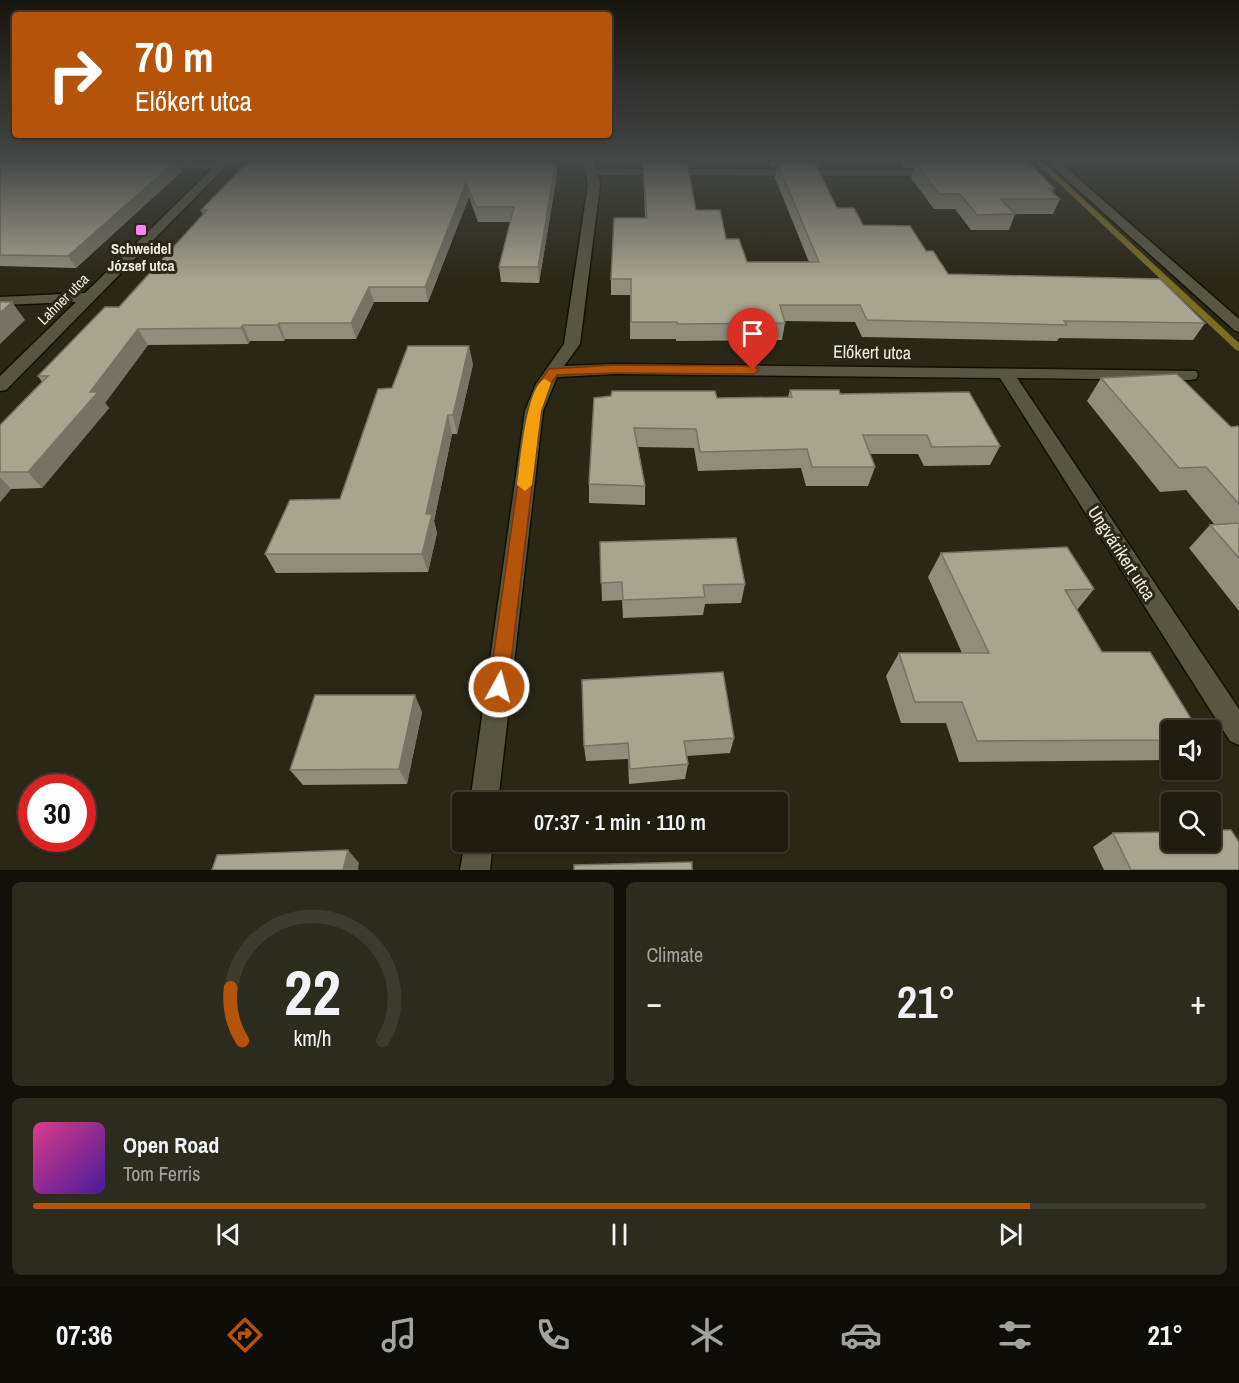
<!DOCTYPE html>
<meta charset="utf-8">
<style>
body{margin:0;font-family:"Archivo Narrow",sans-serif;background:#2d2a1e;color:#f1f3f6;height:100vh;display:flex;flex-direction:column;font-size:22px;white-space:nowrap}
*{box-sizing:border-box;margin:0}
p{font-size:20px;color:#a2a29f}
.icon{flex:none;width:33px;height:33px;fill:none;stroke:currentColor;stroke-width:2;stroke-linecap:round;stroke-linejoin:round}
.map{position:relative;height:870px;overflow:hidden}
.panel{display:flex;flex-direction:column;gap:12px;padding:12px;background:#121009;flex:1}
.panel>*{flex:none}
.hud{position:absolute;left:12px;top:12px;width:600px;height:126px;border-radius:6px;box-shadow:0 2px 4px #0004,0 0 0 2px #3d3b30;background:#b45309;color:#fff;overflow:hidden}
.tools{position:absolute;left:1161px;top:720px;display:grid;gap:12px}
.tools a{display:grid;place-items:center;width:60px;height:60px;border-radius:6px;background:#201d10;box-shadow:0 2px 4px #0004,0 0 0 2px #3d3b30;font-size:30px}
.speed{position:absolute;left:18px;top:774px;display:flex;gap:12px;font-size:30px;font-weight:700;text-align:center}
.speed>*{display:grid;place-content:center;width:78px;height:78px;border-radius:50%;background:#201d10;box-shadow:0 2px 4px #0004,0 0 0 2px #3d3b30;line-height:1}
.speed .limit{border:9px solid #d22;background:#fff;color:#111}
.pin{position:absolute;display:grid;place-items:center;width:51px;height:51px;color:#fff;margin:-62px -26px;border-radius:50% 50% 50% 0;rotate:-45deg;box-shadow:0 0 6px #0007}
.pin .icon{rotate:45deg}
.me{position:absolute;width:66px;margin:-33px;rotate:7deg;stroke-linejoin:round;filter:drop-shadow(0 0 4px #0008)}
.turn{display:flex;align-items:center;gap:21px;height:126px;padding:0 24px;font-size:27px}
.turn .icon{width:78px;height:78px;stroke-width:2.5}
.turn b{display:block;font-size:42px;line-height:51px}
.big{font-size:45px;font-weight:600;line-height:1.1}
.panel .widget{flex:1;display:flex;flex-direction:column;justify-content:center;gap:9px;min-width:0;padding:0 21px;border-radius:9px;background:#2d2a1e}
.panel .dial{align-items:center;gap:0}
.dial svg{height:156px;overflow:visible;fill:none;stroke:#3d3b30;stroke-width:7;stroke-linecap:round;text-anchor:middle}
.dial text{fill:#f1f3f6;stroke:none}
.song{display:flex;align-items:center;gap:18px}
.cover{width:72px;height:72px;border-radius:9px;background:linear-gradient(135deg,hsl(330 70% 55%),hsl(260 70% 35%))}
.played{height:6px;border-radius:3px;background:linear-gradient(90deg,#b45309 85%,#3d3b30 85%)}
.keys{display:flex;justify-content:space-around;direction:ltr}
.heat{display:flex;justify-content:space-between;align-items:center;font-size:33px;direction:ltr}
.panel .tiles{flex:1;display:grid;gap:12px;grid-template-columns:1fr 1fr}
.widget:last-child{grid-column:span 2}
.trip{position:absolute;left:452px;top:792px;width:336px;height:60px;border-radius:6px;background:#201d10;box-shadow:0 2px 4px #0004,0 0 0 2px #3d3b30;font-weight:600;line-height:60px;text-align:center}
.dock{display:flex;height:96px;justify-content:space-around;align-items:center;background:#0d0c06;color:#a2a29f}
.dock .icon{width:42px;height:42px}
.dock .current{color:#b45309}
.dock b{font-size:27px;color:#f1f3f6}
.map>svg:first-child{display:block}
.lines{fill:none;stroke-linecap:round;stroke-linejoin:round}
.stream{fill:#7a6e23;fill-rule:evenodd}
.street-casing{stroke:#121002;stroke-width:3}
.street{fill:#585542;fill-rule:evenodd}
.wall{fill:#908d7c}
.shaded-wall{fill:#767365}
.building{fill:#a8a490;stroke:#767365;stroke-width:1.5}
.route{fill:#b45309;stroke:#753606;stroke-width:1.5}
.slow{fill:#f59e0b}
.poi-dot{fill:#f28af3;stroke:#2a2716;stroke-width:2}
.labels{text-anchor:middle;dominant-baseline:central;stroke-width:6;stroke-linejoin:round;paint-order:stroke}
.far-poi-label{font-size:15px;font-weight:bold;fill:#efede2;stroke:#2a2716}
.far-street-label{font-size:15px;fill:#efede2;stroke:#2a2716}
.street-label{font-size:18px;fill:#efede2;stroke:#2a2716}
</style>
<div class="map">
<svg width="1239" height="870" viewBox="0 0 1239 870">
<rect width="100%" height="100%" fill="#2a2716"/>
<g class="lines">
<polygon class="stream" points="1033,159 1040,159 1239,343 1239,351 1236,350"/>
<g class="street-casing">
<g id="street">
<polygon points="222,159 233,159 6,390 0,391 0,376 76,302 0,305 0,297 85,293 212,169 155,168 150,165 151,163 218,163"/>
<polygon points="584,159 594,159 596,169 936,170 941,173 936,176 598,175 600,185 580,344 564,366 615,364 1196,371 1198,375 1196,379 1190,380 1017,378 1239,709 1239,745 1230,741 1000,378 615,374 557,377 543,411 498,802 470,802 525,411 536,384 564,344 588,185"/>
<polygon points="1044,159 1056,159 1239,319 1239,332 1234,330"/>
<polygon points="465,842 493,842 490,870 460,870"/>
</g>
</g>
<use href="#street" class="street"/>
</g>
<g class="wall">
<polygon points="0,159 195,159 193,161 177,161 182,171 76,268 0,266"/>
<polygon points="642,159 685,159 684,163 696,210 726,239 747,262 809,262 775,178 777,167 771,167 768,159 809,159 808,163 837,208 863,225 926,251 948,274 1205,323 1193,340 1059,338 1057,341 862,337 855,322 785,321 785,323 782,340 676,341 676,339 630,339 630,295 611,295 611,279 645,218 643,167 642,167"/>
<polygon points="898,159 1025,159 1054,188 1052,192 1060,199 1053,214 1015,214 1009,230 971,230 955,209 934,209 911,178 914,168 904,168"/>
<polygon points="556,160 557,174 539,283 501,282 499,267 510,222 478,222 469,197 428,302 374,302 356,339 285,339 284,341 250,341 248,344 148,345 105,403 109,408 42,488 11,489 0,502 0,425 42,382 38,376 119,307 203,215 201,210"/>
<polygon points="473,364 457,434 452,434 434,521 437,533 428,572 276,573 265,554 340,499 392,388"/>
<polygon points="1101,378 1231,427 1239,426 1239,611 1189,548 1210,525 1215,525 1186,490 1160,492 1087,401"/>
<polygon points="790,390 840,394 1000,446 990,465 924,466 918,454 870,454 875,467 868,486 806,486 801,468 698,471 694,448 638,447 645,486 645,505 589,503 589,484 594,398 717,398 788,397"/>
<polygon points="600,542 745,584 741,603 705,604 703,615 623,618 622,600 602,601"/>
<polygon points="941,553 1094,589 1077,610 1102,652 1172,730 1172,760 959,762 946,723 901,723 886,676 899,653 962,653 928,577"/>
<polygon points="422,712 407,784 303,785 290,770"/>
<polygon points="734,738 730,753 687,756 688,764 685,779 629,784 628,759 586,761 584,746"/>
<polygon points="1113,833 1239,870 1104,870 1093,847"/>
</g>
<g class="shaded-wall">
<polygon points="177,160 182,171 76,268 68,256"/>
<polygon points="556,160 557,174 539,283 538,267"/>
<polygon points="466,183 469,197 428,302 425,287"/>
<polygon points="369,287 374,302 356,339 351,323"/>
<polygon points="12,302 25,320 0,344 0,313"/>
<polygon points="279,323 285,339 284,341 277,325"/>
<polygon points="243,325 250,341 248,344 241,328"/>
<polygon points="138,329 148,345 105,403 109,408 42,488 28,472"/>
<polygon points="469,346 473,364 457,434 453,415"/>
<polygon points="448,415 452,434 434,521 437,533 428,572 422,554 426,514"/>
<polygon points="0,477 11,489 0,502"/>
<polygon points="415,695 422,712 407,784 399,769"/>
<polygon points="348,850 359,863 358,870 343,870"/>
</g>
<g class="building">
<polygon points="251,159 552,159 552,160 556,160 538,267 499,267 514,207 476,207 466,183 425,287 369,287 351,323 279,323 277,325 243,325 241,328 138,329 90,392 98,392 28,472 0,472 0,425 48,376 38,376 105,307 119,307 207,210 201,210"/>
<polygon points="973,159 1025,159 1054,188 1048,188 1060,199 1001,199 1015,214 977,215 960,194 939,194 916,164 967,164"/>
<polygon points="0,160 177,160 68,256 0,255"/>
<polygon points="643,163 687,163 696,210 720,210 726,239 739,239 747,262 819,262 777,163 815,163 837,208 854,208 863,225 910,226 926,251 933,251 948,274 1160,279 1205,323 1064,321 1067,325 867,320 860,305 780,305 785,323 677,324 677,322 631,322 631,279 611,279 614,218 647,218"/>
<polygon points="0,302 12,302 0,313"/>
<polygon points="408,346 469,346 453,415 448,415 426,514 432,514 422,554 265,554 290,500 340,499 378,389 392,388"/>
<polygon points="1177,374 1231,427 1239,426 1239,504 1206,467 1179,468 1101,378"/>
<polygon points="790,390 839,390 840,394 969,392 1000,446 932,447 927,435 863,435 875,467 812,467 807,449 700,452 696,429 634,428 645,486 589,484 594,398 611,396 612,391 715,391 717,398 792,397"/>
<polygon points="1239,523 1239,558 1210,525"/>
<polygon points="736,538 745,584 703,585 705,597 623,600 622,582 601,583 600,542"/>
<polygon points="1067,547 1094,589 1065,590 1102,652 1150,652 1198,730 1172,730 1172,740 977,741 962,702 915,702 899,653 989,653 941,553"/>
<polygon points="723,672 734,738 684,741 688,764 630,769 628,743 584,746 582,680"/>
<polygon points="315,695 415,695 399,769 290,770"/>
<polygon points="1210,830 1231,830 1239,842 1239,870 1131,870 1113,833 1172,832 1172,842 1210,842"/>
<polygon points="348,850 343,870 212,870 217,855"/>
<polygon points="692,862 692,870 574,870 574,865"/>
</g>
<linearGradient id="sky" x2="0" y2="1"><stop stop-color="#17150c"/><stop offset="0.57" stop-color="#444747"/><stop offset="1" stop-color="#444747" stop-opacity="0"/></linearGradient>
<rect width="1239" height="281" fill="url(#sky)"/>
<polygon class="route" points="615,365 753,366 759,370 753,374 615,373 557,375 550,385 541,411 508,687 505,694 499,696 492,694 489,687 528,411 538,384 549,369"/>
<path class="slow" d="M 545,379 L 551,383 L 541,411 L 532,485 L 525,491 L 517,485 C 520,466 526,385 545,379 Z"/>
<rect class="poi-dot" x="135" y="224" width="12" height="12" rx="3"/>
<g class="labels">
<g class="far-poi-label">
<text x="141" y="248">Schweidel<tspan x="141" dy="17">József utca</tspan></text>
</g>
<g class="far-street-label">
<text transform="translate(63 299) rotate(-45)">Lahner utca</text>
</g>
<g class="street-label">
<text transform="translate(872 352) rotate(1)">Előkert utca</text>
<text transform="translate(1122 553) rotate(57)">Ungvárikert utca</text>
</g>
</g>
</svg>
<div class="tools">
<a><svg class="icon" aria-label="sound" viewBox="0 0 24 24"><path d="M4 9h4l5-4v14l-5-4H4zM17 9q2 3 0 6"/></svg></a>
<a><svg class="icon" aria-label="search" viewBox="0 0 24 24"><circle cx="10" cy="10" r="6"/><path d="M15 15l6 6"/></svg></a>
</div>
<div class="speed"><div class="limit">30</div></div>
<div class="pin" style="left:753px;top:370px;background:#d93025"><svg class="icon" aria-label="arrive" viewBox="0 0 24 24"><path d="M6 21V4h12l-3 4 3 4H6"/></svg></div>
<svg class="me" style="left:499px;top:687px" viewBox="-20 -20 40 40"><circle r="17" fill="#b45309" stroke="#fff" stroke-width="3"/><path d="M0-11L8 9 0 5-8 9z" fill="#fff"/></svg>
<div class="trip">07:37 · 1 min · 110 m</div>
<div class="hud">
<div class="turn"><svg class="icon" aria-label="right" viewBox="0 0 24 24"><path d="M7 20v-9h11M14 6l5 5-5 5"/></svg><div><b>70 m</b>Előkert utca</div></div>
</div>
</div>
<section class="panel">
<div class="tiles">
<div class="widget dial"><svg viewBox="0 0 100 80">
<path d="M14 69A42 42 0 1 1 86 69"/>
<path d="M14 69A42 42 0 0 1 8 42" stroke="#b45309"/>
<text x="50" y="56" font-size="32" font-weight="700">22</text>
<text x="50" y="72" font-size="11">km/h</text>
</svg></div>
<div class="widget"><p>Climate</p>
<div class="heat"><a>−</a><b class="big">21°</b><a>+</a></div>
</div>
<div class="widget">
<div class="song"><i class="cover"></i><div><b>Open Road</b><p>Tom Ferris</p></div></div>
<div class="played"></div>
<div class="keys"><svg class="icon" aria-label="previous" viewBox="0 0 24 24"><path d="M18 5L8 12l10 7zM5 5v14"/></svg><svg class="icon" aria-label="pause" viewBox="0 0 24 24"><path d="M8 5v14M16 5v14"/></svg><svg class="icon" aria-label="next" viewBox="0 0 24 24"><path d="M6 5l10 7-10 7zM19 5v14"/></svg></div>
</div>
</div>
</section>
<nav class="dock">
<b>07:36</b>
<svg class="icon current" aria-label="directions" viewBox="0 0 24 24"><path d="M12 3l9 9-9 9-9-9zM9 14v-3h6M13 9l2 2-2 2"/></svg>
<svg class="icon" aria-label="music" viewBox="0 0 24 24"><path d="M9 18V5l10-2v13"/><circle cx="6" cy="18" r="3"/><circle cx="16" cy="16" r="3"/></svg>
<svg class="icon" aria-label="phone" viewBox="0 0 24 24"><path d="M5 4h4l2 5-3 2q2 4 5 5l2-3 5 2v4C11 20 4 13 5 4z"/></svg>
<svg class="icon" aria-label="climate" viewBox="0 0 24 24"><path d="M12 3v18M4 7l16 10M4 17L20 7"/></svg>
<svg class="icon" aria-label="car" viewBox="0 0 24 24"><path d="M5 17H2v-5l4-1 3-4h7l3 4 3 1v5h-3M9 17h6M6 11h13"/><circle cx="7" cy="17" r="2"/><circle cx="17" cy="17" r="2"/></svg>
<svg class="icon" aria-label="filters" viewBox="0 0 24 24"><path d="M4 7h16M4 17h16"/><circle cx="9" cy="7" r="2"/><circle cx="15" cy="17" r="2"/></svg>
<b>21°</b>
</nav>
